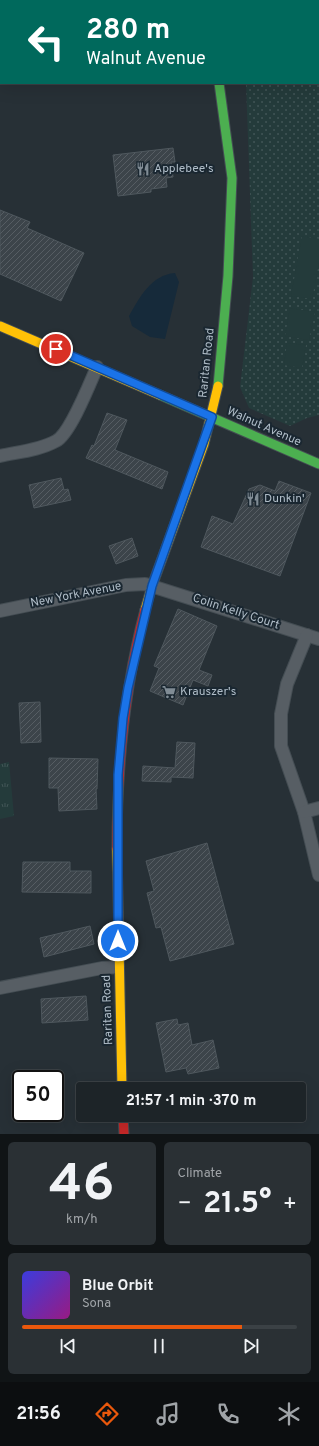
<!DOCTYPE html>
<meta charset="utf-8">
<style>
body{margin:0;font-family:Overpass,sans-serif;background:#2a3034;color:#f1f3f6;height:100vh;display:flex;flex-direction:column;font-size:15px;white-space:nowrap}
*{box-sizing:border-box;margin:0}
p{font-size:13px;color:#a0a4a8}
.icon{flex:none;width:22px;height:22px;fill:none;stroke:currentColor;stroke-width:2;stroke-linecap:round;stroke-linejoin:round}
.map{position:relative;height:1134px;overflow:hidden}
.side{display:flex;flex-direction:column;gap:8px;padding:8px;background:#101416;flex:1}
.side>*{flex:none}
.top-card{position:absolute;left:0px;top:0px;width:319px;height:84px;box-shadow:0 4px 16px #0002,0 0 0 1px #3b4145;background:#00695c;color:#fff;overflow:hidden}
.speed{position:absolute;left:12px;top:1070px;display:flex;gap:8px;font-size:20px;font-weight:700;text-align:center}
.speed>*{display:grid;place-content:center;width:52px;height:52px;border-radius:50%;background:#1d2428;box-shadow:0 4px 16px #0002,0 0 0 1px #3b4145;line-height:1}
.speed .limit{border:2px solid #111;border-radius:6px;background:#fff;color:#111}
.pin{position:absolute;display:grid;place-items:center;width:34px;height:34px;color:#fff;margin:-17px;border:2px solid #fff;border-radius:50%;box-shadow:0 1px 4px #0007}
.me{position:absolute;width:44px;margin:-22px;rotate:0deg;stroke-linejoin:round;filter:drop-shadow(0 0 3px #0008)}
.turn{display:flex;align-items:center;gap:14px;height:84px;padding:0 20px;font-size:18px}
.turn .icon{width:52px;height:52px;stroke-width:2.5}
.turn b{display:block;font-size:28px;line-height:34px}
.big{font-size:30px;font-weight:700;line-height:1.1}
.side .tile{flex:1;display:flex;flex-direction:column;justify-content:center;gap:6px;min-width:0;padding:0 14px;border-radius:6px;background:#2a3034}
.side .dial{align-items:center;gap:0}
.dial b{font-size:52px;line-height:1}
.song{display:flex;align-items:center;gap:12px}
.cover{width:48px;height:48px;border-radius:6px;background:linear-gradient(135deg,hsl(240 70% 55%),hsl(310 70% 35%))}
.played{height:4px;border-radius:2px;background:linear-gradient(90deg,#ea580c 80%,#3b4145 80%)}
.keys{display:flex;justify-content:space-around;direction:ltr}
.heat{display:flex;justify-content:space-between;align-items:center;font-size:22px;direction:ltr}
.side .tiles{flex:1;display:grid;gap:8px;grid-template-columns:1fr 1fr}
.tile:last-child{grid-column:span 2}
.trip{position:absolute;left:76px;top:1082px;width:230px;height:40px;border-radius:4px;background:#1d2428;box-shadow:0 4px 16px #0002,0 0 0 1px #3b4145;font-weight:700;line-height:40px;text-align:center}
.tabs{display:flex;height:64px;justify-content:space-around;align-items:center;background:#0c0e10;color:#a0a4a8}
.tabs .icon{width:28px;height:28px}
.tabs .active{color:#ea580c}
.tabs b{font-size:18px;color:#f1f3f6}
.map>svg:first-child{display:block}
.grass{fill:url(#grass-dots)}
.park{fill:url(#park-tufts)}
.pitch{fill:#243b3b}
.water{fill:#162a3a}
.building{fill:url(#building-hatch);stroke:#4f585e}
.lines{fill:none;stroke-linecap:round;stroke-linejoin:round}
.street-casing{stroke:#444d53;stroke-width:14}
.fast-casing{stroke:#444d53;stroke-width:11}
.slow-casing{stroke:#444d53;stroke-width:11}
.jam-casing{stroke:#444d53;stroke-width:11}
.street{stroke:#575e64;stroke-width:12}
.fast{stroke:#4caf50;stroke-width:9}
.slow{stroke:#ffc107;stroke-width:9}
.jam{stroke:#c62828;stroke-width:9}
.route-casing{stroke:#114b97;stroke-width:10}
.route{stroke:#1a73e8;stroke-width:7}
.labels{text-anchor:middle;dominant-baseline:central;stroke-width:4;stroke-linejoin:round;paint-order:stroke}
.poi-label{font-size:12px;fill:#b0bdc8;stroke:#1a2731;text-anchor:start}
.street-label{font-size:12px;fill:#b0bdc8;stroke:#1a2731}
</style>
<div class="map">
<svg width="319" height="1134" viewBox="0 0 319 1134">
<defs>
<pattern id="grass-dots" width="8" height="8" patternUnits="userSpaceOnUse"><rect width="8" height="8" fill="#243b3b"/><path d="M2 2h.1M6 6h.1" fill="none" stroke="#415556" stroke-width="1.8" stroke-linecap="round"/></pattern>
<pattern id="park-tufts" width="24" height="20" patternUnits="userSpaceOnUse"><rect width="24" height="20" fill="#243b3b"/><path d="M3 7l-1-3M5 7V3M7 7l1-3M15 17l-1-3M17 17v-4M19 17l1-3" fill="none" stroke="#415556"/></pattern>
<pattern id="building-hatch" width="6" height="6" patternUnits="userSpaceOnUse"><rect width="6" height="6" fill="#3c444a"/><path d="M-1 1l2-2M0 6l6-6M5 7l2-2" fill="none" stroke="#565d63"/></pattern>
</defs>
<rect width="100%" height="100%" fill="#273036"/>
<polygon class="grass" points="239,0 319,0 319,415 307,418 290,426 249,408 240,387 253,277 246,83 318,83 318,1"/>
<polygon class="park" points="9,762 14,816 0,819 0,764"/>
<g class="pitch">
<polygon points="302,236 319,239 319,263 312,299 291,296"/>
<polygon points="290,308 315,312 309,340 285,336"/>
<polygon points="287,343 306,345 302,368 284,365"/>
</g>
<path class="water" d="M 175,273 L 179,282 L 165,339 L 150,337 L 132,326 L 129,316 C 140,297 151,275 175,273 Z"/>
<g class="building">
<polygon points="173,148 175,162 171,162 173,177 166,178 167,187 151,189 151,192 118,196 113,155"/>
<polygon points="0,210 30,222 27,228 84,253 61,301 0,274"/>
<polygon points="107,413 127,420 115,450 168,472 162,489 86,458 92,445 94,446"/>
<polygon points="61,478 64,490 68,489 71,500 34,508 29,485"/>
<polygon points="279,481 311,493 280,576 201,547 212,516 233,524 249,489 260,485 275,491"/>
<polygon points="132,538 138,556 116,564 109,546"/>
<polygon points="178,609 217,626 199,670 212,675 208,686 193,680 183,705 150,691 159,668 154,666"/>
<polygon points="40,702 41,742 21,743 19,703"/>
<polygon points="177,742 195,743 193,778 171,777 171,782 142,781 143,766 175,768"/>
<polygon points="49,758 98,759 97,789 96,789 97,809 59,811 58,788 49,788"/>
<polygon points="207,843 234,944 170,961 161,927 156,928 147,893 154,891 146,861"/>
<polygon points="23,862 70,862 70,871 91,871 91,893 22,892"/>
<polygon points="90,926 94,944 44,957 40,938"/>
<polygon points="86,996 88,1020 42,1023 41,999"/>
<polygon points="177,1019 178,1025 188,1023 192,1045 213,1040 219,1068 188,1074 186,1068 166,1072 156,1023"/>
</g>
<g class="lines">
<g class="street-casing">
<g id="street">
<path d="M 0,456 C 18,452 40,450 56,441 C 70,434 90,383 97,367"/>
<polyline points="0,611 126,585 145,584 319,639"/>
<polyline points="307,635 287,684 281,714 281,746 304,812 319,875"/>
<polyline points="304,812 319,808"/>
<polyline points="0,988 102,968 118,967"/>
</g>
</g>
<g class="fast-casing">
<g id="fast">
<polyline points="218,386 228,276 232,178 219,83"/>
<polyline points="160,395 319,464"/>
</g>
</g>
<g class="slow-casing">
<g id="slow">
<polyline points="0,326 160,395"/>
<polyline points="145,610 152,586 204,444 218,386"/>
<polyline points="117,849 122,1089"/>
</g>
</g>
<g class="jam-casing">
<g id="jam">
<polyline points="210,0 210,1"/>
<path d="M 117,849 C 117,768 124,689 145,610"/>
<polyline points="123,1115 124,1134"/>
</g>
</g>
<use href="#street" class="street"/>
<use href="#fast" class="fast"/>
<use href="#slow" class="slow"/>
<use href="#jam" class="jam"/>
</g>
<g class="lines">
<g class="route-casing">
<polyline id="route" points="56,349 212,417 152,586 128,688 123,718 118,775 118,941"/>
</g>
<use href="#route" class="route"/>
</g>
<defs>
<g id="restaurant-bare" transform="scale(1.08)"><path d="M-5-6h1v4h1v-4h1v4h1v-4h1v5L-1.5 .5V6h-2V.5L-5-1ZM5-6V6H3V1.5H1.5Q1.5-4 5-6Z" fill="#808c95" stroke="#1a2731" stroke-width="2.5" paint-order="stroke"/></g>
<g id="supermarket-bare" transform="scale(1.08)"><path d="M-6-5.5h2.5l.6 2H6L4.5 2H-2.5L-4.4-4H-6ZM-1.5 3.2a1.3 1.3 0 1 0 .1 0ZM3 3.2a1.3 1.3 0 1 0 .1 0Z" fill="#808c95" stroke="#1a2731" stroke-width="2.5" paint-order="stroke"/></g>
</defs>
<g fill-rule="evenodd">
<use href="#restaurant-bare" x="143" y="169"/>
<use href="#restaurant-bare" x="253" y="499"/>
<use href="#supermarket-bare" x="169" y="692"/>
</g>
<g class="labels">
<g class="poi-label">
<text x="154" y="169">Applebee's</text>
<text x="264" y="499">Dunkin'</text>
<text x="180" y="692">Krauszer's</text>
</g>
<g class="street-label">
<text transform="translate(207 363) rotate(-84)">Raritan Road</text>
<text transform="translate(264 427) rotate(24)">Walnut Avenue</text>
<text transform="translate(76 595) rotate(-11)">New York Avenue</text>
<text transform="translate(236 612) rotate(18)">Colin Kelly Court</text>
<text transform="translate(108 1010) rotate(-92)">Raritan Road</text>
</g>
</g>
</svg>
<div class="speed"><div class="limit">50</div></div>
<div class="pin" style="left:56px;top:349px;background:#d93025"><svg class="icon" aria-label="arrive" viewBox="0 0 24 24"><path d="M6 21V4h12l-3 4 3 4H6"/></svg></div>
<svg class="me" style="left:118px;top:941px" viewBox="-20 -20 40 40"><circle r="17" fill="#1a73e8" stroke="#fff" stroke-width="3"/><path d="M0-11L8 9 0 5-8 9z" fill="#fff"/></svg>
<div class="trip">21:57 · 1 min · 370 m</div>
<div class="top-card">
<div class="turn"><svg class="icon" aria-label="left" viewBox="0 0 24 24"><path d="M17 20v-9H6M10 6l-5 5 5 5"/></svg><div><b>280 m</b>Walnut Avenue</div></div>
</div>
</div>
<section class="side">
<div class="tiles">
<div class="tile dial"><b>46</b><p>km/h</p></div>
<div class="tile"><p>Climate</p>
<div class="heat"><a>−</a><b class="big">21.5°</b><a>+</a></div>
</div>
<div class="tile">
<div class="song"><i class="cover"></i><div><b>Blue Orbit</b><p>Sona</p></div></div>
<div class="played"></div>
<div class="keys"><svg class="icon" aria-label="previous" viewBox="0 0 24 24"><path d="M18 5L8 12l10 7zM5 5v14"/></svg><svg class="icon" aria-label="pause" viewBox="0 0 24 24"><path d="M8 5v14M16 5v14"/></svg><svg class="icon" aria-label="next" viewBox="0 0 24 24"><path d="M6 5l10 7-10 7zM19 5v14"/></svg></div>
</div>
</div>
</section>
<nav class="tabs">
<b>21:56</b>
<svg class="icon active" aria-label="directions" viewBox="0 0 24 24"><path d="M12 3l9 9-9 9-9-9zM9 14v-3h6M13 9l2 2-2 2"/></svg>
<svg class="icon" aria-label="music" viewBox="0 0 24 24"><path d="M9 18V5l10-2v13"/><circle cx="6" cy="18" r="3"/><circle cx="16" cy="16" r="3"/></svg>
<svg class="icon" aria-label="phone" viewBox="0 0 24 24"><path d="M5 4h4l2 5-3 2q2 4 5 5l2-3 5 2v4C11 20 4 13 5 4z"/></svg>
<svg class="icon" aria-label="climate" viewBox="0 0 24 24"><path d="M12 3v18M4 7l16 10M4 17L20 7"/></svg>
</nav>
